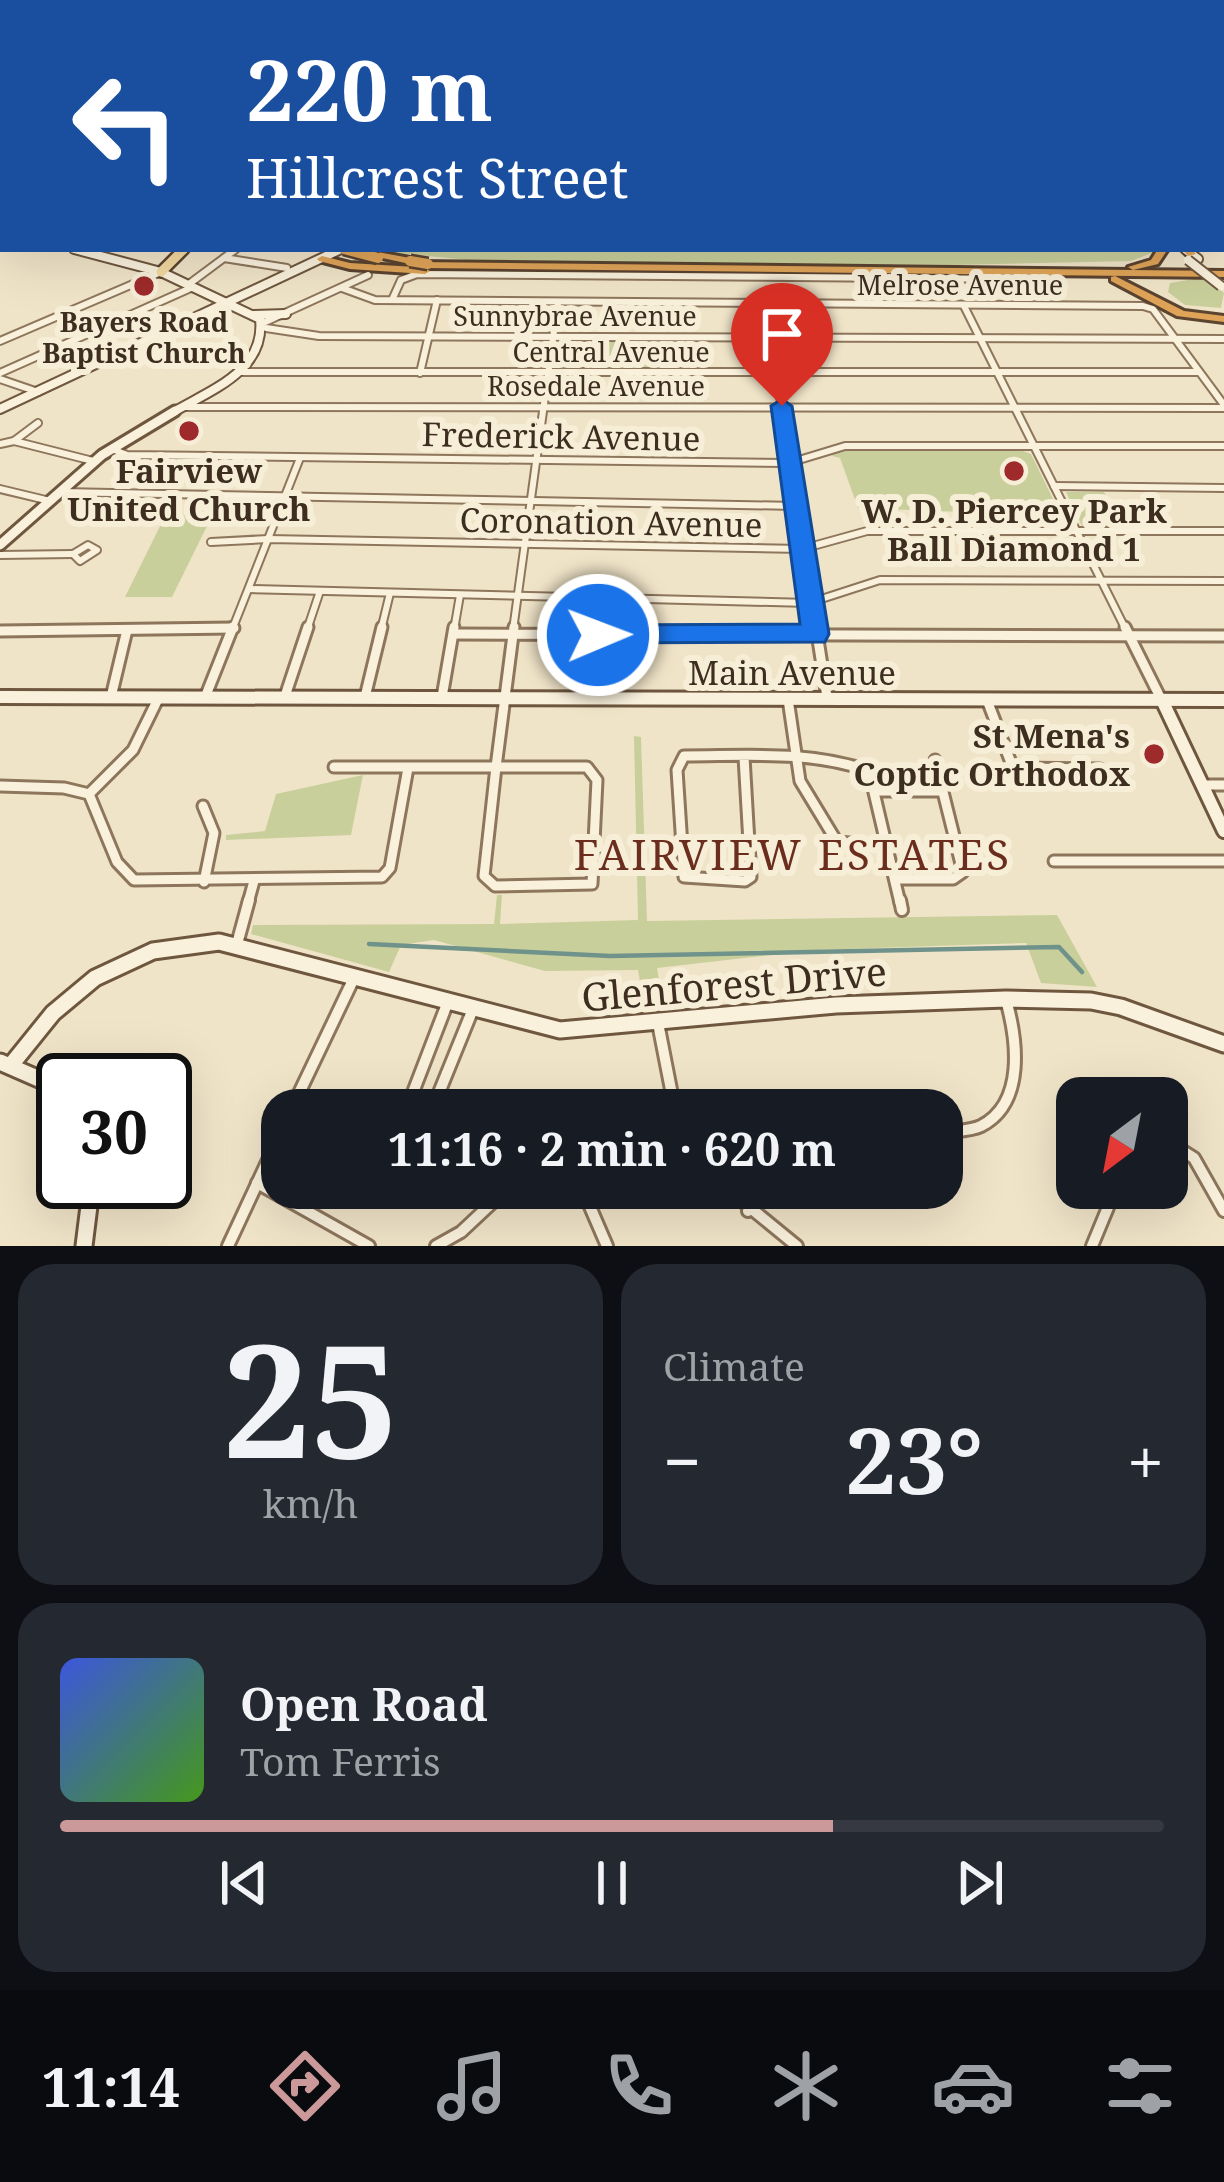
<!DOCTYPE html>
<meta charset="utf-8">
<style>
body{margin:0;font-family:"Noto Serif",serif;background:#242831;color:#f1f3f6;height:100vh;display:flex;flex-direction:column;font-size:45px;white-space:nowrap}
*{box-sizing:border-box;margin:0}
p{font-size:39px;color:#9ea1a6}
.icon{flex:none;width:66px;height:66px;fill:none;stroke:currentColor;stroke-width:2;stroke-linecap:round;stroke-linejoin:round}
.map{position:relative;height:1246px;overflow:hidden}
.details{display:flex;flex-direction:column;gap:18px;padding:18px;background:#0d0f14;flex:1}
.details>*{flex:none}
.hud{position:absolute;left:0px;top:0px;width:1224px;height:252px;box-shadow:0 12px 48px #0002;background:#1a4fa0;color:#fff;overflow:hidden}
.needle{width:78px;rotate:212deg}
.tools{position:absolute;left:1056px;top:1077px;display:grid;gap:24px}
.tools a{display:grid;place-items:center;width:132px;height:132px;border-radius:24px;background:#171b24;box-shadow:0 12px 48px #0002;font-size:60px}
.speed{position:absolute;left:36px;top:1053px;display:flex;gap:24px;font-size:60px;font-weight:700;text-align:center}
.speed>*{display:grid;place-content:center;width:156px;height:156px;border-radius:50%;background:#171b24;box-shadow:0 12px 48px #0002;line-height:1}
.speed .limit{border:6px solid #111;border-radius:18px;background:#fff;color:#111}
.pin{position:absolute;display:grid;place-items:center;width:102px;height:102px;color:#fff;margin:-123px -51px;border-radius:50% 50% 50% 0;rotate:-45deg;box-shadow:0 0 12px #0007}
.pin .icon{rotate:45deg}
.me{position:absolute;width:132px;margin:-66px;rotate:89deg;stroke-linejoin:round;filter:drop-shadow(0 0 9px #0008)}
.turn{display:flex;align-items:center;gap:42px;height:252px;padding:0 48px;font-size:54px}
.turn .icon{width:156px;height:156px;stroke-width:2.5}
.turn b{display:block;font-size:84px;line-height:102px}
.big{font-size:90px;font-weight:700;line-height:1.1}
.details .widget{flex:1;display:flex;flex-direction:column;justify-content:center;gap:18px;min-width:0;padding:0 42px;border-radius:36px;background:#242831}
.details .dial{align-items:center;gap:0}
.dial b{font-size:156px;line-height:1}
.song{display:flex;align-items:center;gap:36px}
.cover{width:144px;height:144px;border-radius:18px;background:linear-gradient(135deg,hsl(230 70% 55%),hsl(100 70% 35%))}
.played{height:12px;border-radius:6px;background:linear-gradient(90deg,#cc999b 70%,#363941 70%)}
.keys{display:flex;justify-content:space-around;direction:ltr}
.heat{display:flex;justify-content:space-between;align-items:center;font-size:66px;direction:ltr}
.details .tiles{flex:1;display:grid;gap:18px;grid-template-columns:1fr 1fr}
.widget:last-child{grid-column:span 2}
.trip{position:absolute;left:261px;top:1089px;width:702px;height:120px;border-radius:36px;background:#171b24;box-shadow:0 12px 48px #0002;font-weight:700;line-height:120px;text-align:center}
.tab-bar{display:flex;height:192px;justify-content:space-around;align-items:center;background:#090b0e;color:#9ea1a6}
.tab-bar .icon{width:84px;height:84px}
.tab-bar .active{color:#cc999b}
.tab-bar b{font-size:54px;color:#f1f3f6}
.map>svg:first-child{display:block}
.green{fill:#c9cf9b}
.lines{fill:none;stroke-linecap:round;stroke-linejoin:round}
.stream{stroke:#6f938a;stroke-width:4.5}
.highway-tunnel{stroke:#ccc0a6;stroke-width:10;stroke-dasharray:10 6;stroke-linecap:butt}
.street-far3-casing{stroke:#8d765c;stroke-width:6}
.street-far2-casing{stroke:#8d765c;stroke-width:10}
.street-far1-casing{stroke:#8d765c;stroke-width:15}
.street-casing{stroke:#8d765c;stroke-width:16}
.secondary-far3-casing{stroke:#6f573f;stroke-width:12}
.secondary-far2-casing{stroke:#6f573f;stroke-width:15}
.secondary-far1-casing{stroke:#6f573f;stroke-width:18}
.secondary-casing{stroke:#6f573f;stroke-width:21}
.primary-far1-casing{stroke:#5b4430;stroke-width:9}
.primary-casing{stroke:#5b4430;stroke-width:14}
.highway-casing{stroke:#5b4430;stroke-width:6}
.street-far3{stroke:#faf1dc;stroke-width:3}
.street-far2{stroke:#faf1dc;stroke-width:6}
.street-far1{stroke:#faf1dc;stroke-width:9}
.street{stroke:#faf1dc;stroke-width:10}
.secondary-far3{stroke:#faf1dc;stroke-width:8}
.secondary-far2{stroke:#faf1dc;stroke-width:9}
.secondary-far1{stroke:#faf1dc;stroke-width:12}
.secondary{stroke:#faf1dc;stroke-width:15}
.primary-far1{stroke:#f3d9a0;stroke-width:6}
.primary{stroke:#f3d9a0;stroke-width:9}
.highway{fill:#e0a458;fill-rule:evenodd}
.rail{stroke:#3d2e20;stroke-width:3;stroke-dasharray:9 9;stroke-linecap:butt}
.secondary-bridge-casing{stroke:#6f573f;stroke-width:12;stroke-linecap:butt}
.highway-bridge-casing{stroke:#5b4430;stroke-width:15;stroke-linecap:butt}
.secondary-bridge{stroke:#faf1dc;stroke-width:8}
.highway-bridge{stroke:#e0a458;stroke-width:10}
.route{fill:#1a73e8;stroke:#114b97;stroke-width:3}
.poi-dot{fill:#9e2a2b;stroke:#f7eed8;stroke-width:4.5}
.labels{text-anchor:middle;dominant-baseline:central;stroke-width:12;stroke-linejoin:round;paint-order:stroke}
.far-street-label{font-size:27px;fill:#3d2e20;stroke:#f7eed8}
.far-poi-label{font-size:27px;font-weight:bold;fill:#3d2e20;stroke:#f7eed8}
.street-label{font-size:33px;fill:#3d2e20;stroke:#f7eed8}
.poi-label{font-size:33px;font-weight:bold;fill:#3d2e20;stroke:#f7eed8}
.near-street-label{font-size:39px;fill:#3d2e20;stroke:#f7eed8}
.near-neighbourhood-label{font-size:42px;letter-spacing:3px;fill:#6b2e1e;stroke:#f7eed8}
</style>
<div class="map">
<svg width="1224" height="1246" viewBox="0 0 1224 1246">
<rect width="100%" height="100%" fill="#f0e4c8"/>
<g class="green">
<polygon points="367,250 368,249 1160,250 1131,261 952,265 479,261"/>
<polygon points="1206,277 1224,293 1221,308 1185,305 1168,292 1170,283"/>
<polygon points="689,337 694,369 555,369 558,338"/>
<polygon points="835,451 1023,451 1031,454 1056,505 963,505 962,512 858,508 840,458 832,456"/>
<polygon points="1066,492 1104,492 1122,526 1082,526"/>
<polygon points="213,514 172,597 125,597 165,516"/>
<polygon points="634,736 641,737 647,921 1057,915 1097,987 1041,983 1026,943 815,950 657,968 664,1010 645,1012 638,970 545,971 434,940 401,945 389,972 251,934 253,925 494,924 497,895 502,895 500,924 638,920"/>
<polygon points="363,775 351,835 226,840 226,835 265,831 276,794"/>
</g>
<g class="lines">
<polyline class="stream" points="369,944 610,956 1059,947 1082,972"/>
<polyline class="highway-tunnel" points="396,265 423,262"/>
<g class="street-far3-casing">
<g id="street-far3">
<polyline points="320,0 325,3"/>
<polyline points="530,0 536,3"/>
<polyline points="785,0 829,3"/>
<polyline points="938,0 951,3"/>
<polyline points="632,2 684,0"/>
<polyline points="112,3 117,0"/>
<polyline points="151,3 155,0"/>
<polyline points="580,3 603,0"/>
</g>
</g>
<g class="street-far2-casing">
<g id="street-far2">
<polyline points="224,258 287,268"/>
<polyline points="189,284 236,249"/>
<polyline points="342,288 375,300 1143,306 1153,309 1224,405"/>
<polyline points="392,300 401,280 417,274 1025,279 1049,283"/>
<polyline points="758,303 782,406 817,630"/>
<polyline points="964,306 1126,630"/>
<polyline points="263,323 368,275"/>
<polyline points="266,328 319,336 1224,339"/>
<polyline points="0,341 161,272"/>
<polyline points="240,372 1199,372"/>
<polyline points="0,373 193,287"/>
<polyline points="420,373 437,300"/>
<polyline points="0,379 38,392"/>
<polyline points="184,407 1224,408"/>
<polyline points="14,441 93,461"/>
<polyline points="0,444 14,441 38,423"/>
<polyline points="112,449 127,455 789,463 845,446 1224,446"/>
<polyline points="1054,486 1224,488"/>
<polyline points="0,489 50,501"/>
<polyline points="60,492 795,506"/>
<polyline points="211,542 268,539 802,549 867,531 1224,531"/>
<polygon points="88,545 97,550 80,561 73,554"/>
<polyline points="0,555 73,554"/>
<polyline points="249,589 809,603 880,580 1224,581"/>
<polyline points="78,630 234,628"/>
<polyline points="232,630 300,458"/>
<polyline points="307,630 320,591"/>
<polyline points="381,630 390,593"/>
<polyline points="454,630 460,595"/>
<polyline points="513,630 558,302"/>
</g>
</g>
<g class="street-far1-casing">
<g id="street-far1">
<polyline points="816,627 827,697"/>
<polyline points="1125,627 1161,699"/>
<polyline points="0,631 234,628"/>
<polyline points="455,634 1224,636"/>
<polyline points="206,695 233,627"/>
<polyline points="285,696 308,627"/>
<polyline points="111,697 127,630"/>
<polyline points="365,697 382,627"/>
<polyline points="442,697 454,627"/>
<polyline points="788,699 800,781 837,842 887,846"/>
<polyline points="987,700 1013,768 1100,769"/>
<path d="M 744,757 L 751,877 L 745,881 L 684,877 L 677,770 L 684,756 C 747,756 809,750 869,771 L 900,903"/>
<polyline points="334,767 496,767"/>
<polygon points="496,767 587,767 597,780 592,884 495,886 484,876"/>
<polyline points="496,767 514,627"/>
<polyline points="1203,785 1224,785"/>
<polyline points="0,786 64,788 89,794 117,862 134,880 382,877 390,868 408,768"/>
<polyline points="876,791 940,791"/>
<polyline points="89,794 133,750 158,699"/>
<polyline points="203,806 214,833 204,882"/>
<polyline points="1054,861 1224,861"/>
<polyline points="895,879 953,879 963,872 935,760"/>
<polyline points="248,903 254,881"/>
</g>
</g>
<g class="street-casing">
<g id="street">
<polyline points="900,900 902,910"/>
<polyline points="237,944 249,900"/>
<polyline points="658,1023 675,1110"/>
<polyline points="291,1110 355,976"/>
<polyline points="415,1110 412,1095 447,1004"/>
<polyline points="432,1110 473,1009"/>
<path d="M 942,1133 C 953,1131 971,1131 981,1126 C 1026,1103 1017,1039 1006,1000"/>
<polyline points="1167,1141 1194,1158 1224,1211"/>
<polyline points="257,1183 369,1246"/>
<polyline points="582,1188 607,1246"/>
<polyline points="726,1188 797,1246"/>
<polyline points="748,1211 762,1188"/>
<polyline points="228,1246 282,1130"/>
<polyline points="436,1246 461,1232 508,1188"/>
<polyline points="1092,1246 1116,1188"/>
</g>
</g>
<g class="secondary-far3-casing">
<g id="secondary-far3">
<path d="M 74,249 L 161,272 L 260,319 C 266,372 208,391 170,414"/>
<polyline points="1185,249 1198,259"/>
<polyline points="254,315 286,314"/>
<polyline points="0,409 341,249"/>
</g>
</g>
<g class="secondary-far2-casing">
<polyline id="secondary-far2" points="0,545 102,455 175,411"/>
</g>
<g class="secondary-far1-casing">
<g id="secondary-far1">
<polyline points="0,697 1224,700"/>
<polyline points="1162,700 1224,831"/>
</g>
</g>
<g class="secondary-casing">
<g id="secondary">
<polyline points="0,1062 46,1082 63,1099"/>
<polyline points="11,1065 53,1013 95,978 153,951 219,942 560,1030 836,1005 1006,999 1091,1001 1121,1007 1224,1044"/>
<polyline points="84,1246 92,1182"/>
</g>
</g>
<g class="primary-far1-casing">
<g id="primary-far1">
<polyline points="30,0 57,3"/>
<polyline points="51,0 75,3"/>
<polyline points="425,0 434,3"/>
<polyline points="832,0 851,3"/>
<polyline points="386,3 395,0"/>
<polyline points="744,3 788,0"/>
<polyline points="0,164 3,168"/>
</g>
</g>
<g class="primary-casing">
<polyline id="primary" points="161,272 184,249"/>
</g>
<g class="highway-casing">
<g id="highway">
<polygon points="1221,229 1224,230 1224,236 1221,235"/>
<polygon points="361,249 410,258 415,261 410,264 364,254 361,253"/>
<polygon points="1158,249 1168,249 1158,264 1133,270 1128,267 1151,260"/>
<polygon points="1182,249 1192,249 1196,254 1188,256"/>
<polygon points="322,256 350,263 415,267 412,265 417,262 1224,271 1224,277 425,268 430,271 425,274 350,269 319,261 317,259"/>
<polygon points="1115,276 1184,311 1224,316 1224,322 1177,316 1111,281 1111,277"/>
</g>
</g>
<use href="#street-far3" class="street-far3"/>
<use href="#street-far2" class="street-far2"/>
<use href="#street-far1" class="street-far1"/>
<use href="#street" class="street"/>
<use href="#secondary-far3" class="secondary-far3"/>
<use href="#secondary-far2" class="secondary-far2"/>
<use href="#secondary-far1" class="secondary-far1"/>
<use href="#secondary" class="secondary"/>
<use href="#primary-far1" class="primary-far1"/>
<use href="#primary" class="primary"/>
<use href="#highway" class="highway"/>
<polyline class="rail" points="335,0 339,3"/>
<g class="secondary-bridge-casing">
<polyline id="secondary-bridge" points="1188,260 1221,286"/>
</g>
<g class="highway-bridge-casing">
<g id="highway-bridge">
<polyline points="344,249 378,258"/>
<polyline points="410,261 428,264"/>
</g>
</g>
<use href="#secondary-bridge" class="secondary-bridge"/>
<use href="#highway-bridge" class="highway-bridge"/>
</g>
<polygon class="route" points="782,399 792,406 829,634 825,642 589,643 585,635 589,628 598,625 800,624 771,406"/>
<g class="poi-dot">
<circle cx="144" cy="286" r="12"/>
<circle cx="189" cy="431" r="12"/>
<circle cx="1014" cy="471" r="12"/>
<circle cx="1154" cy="754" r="12"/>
</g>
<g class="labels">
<g class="far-street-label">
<text x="960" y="284">Melrose Avenue</text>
<text x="575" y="315">Sunnybrae Avenue</text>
<text x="611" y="351">Central Avenue</text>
<text x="596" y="385">Rosedale Avenue</text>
</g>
<g class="far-poi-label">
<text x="144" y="321">Bayers Road<tspan x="144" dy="31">Baptist Church</tspan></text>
</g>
<g class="street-label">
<text transform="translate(561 436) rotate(1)">Frederick Avenue</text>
<text transform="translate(611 522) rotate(1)">Coronation Avenue</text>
<text x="792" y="672">Main Avenue</text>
</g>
<g class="poi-label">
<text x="189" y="470">Fairview<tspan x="189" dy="38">United Church</tspan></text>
<text x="1014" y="510">W. D. Piercey Park<tspan x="1014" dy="38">Ball Diamond 1</tspan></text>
<text x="1130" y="735" text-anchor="end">St Mena's<tspan x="1130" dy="38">Coptic Orthodox</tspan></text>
</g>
<g class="near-street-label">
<text transform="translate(734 983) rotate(-5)">Glenforest Drive</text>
</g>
<g class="near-neighbourhood-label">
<text x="793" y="853">FAIRVIEW ESTATES</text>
</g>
</g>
</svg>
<div class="tools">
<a><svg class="needle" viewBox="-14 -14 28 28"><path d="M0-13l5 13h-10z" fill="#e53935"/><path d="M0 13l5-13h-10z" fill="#9ea1a6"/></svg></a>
</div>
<div class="speed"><div class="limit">30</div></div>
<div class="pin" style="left:782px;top:406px;background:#d93025"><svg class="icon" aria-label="arrive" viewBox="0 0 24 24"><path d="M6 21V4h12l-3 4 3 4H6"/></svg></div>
<svg class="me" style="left:598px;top:635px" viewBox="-20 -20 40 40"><circle r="17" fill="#1a73e8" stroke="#fff" stroke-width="3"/><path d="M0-11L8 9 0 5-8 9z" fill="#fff"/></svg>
<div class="trip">11:16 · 2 min · 620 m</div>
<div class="hud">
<div class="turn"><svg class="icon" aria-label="left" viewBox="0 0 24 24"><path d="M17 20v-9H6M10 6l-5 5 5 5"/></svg><div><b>220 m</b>Hillcrest Street</div></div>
</div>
</div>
<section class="details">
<div class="tiles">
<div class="widget dial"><b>25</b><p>km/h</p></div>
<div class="widget"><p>Climate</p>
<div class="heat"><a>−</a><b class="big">23°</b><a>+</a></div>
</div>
<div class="widget">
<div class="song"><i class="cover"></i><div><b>Open Road</b><p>Tom Ferris</p></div></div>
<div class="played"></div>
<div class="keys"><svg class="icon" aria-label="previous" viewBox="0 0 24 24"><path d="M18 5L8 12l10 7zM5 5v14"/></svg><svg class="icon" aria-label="pause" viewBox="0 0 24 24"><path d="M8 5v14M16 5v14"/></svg><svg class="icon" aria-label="next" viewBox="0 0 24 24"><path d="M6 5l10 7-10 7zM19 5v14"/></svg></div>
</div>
</div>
</section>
<nav class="tab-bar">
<b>11:14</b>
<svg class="icon active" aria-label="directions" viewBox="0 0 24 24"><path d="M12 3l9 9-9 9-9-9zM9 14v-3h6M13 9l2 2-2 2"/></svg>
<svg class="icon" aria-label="music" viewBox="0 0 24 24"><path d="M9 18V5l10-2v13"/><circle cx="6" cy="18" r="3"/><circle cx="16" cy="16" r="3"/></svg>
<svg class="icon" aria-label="phone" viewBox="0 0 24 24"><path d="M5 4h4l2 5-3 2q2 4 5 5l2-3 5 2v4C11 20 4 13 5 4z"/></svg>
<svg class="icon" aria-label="climate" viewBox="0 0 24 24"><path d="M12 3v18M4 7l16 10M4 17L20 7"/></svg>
<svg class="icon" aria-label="car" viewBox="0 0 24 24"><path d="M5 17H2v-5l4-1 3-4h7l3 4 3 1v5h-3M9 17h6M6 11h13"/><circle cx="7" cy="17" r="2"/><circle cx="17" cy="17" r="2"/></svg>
<svg class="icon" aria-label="filters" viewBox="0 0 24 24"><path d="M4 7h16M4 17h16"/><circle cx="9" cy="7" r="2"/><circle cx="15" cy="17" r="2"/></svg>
</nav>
